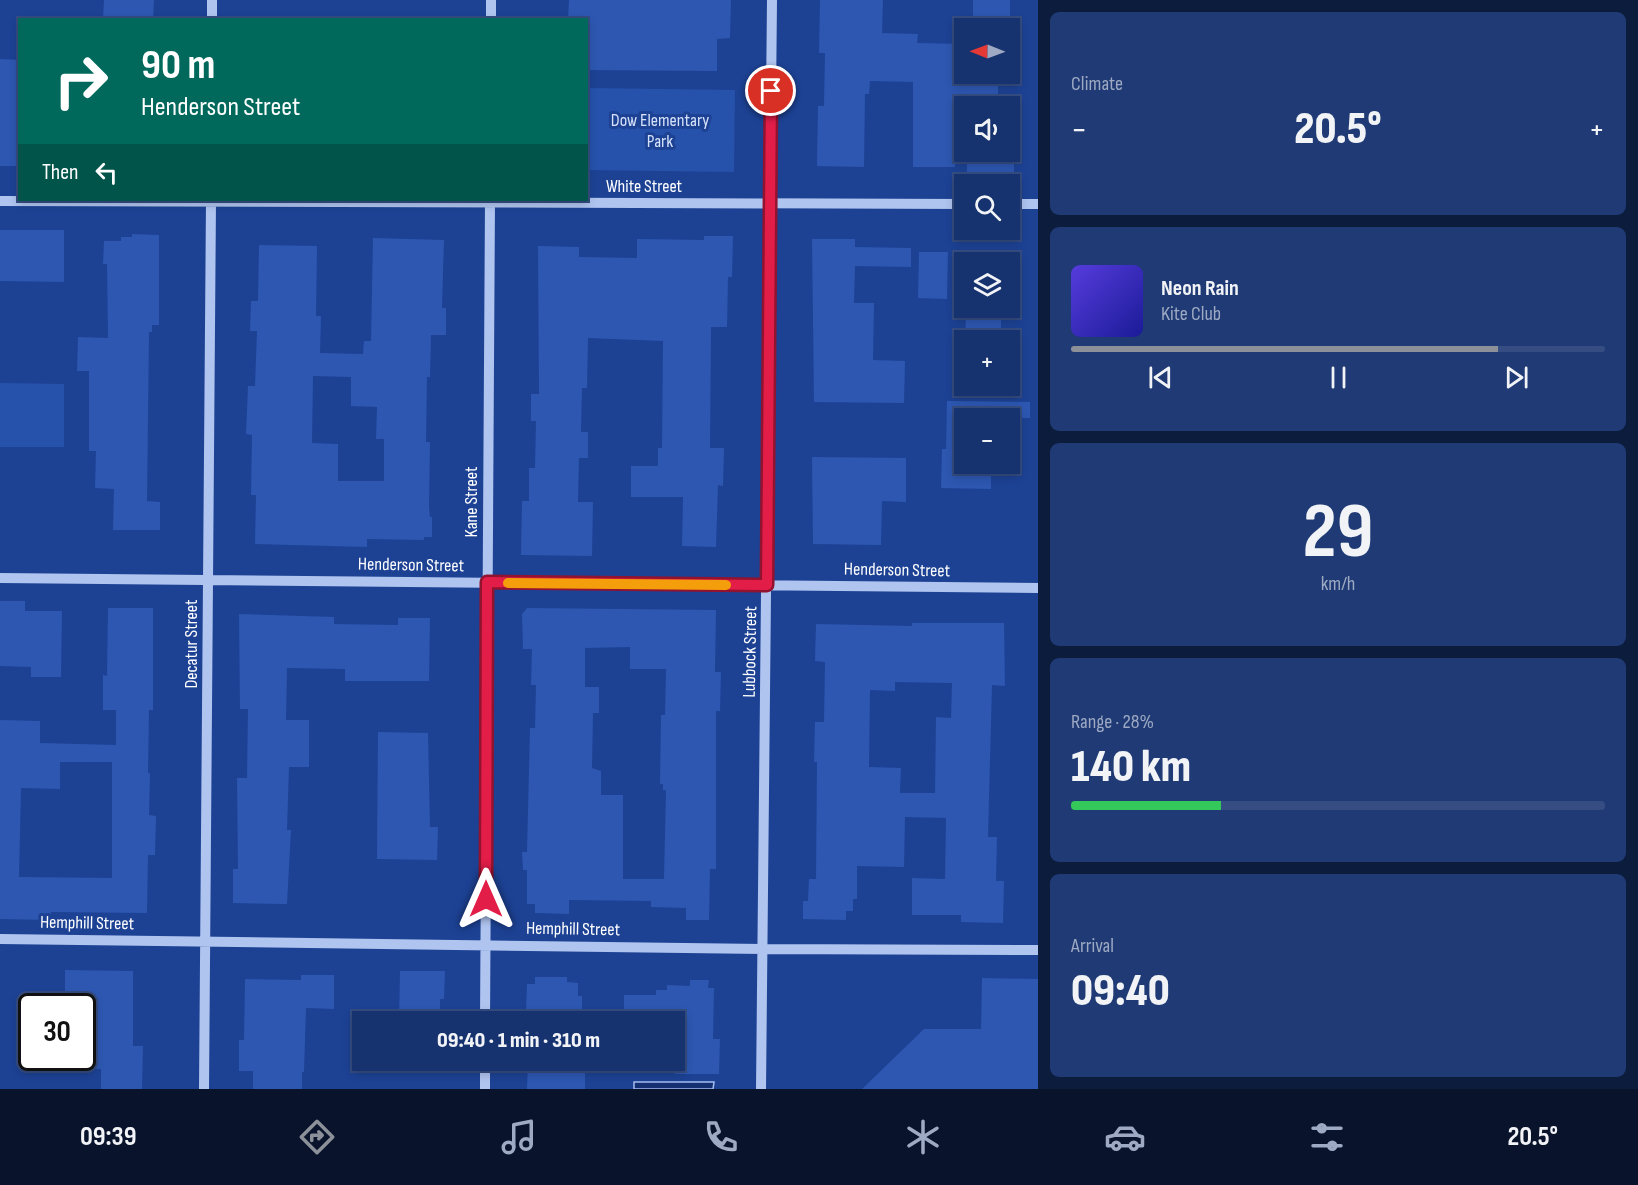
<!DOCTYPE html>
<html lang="en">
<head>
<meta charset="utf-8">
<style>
	:root { --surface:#16326f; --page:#1f3a74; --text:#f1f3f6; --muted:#9eaac3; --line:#354d82; --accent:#8c9099 }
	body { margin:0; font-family:"Sofia Sans Condensed",sans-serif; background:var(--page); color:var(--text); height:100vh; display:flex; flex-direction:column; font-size:22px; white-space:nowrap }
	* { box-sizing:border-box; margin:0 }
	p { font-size:20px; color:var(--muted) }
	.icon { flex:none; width:33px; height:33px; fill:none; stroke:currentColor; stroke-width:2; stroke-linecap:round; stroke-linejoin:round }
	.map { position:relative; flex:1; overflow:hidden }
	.sheet { display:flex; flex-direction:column; gap:12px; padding:12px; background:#0c1c3d; width:600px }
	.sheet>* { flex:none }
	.hud { position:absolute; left:18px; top:18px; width:570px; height:183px; border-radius:0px; box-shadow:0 3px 9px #0003,0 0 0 2px var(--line); background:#00695c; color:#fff; overflow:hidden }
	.needle { width:39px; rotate:271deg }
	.controls { position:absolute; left:954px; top:18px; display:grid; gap:12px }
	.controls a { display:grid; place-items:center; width:66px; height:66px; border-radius:0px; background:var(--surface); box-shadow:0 3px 9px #0003,0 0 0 2px var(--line); font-size:30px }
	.speed { position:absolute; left:18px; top:993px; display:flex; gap:12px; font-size:30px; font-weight:700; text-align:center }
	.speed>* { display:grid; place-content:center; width:78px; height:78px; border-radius:50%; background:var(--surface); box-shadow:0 3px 9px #0003,0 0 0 2px var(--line); line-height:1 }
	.speed .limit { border:3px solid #111; border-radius:9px; background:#fff; color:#111 }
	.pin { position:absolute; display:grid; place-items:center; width:51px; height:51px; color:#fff; margin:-26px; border:3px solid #fff; border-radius:50%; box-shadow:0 2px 6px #0007 }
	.me { position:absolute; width:66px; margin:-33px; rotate:0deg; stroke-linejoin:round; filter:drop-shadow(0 0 4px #0008) }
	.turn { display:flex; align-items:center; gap:21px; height:126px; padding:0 24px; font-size:27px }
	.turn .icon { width:78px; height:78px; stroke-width:2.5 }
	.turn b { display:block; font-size:42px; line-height:51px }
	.then { display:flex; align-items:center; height:57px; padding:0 24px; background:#0003; gap:12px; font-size:22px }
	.big { font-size:45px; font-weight:800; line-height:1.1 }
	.sheet .card { flex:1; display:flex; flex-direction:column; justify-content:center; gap:9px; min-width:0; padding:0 21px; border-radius:9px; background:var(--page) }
	.sheet .dial { align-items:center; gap:0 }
	.dial b { font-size:78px; line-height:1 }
	.song { display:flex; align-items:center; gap:18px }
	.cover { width:72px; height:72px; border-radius:9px; background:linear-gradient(135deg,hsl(250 70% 55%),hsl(240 70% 35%)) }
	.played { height:6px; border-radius:3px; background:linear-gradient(90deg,var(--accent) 80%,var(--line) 80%) }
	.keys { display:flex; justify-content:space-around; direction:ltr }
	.heat { display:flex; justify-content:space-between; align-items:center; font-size:33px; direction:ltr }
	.charge { height:9px; border-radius:4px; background:linear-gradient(90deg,#34c759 28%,var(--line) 0) }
	.trip { position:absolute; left:352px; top:1011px; width:333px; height:60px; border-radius:0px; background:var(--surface); box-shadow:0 3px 9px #0003,0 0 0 2px var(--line); font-weight:800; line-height:60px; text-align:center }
	.dock { display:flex; height:96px; justify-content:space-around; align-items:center; background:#09142c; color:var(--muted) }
	.dock .icon { width:42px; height:42px }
	.dock .active { color:var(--accent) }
	.dock b { font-size:27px; color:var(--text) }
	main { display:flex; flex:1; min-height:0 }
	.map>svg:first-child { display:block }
	.green { fill:#2652ac }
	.water { fill:#143072; stroke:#a3bdf0; stroke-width:1.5 }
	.building { fill:#2d57b1; fill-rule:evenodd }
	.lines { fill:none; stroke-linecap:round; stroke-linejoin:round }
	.minor { stroke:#afc4ef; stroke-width:10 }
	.route-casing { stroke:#92132f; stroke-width:15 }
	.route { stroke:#e11d48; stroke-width:10 }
	.slow { stroke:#f59e0b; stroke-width:10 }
	.labels { text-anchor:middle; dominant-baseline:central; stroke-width:6; stroke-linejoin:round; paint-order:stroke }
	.park-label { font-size:18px; fill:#d6e2fa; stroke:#1d4294 }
	.street-label { font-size:18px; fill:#fff; stroke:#1d4294 }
</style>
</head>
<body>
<main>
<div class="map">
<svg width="1038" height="1089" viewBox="0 0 1038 1089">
	<rect width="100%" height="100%" fill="#1d4294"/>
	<path class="green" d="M 587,88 L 735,90 L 734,172 L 587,170 Z
		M 0,383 L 64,384 L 64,447 L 0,447 Z"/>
	<path class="water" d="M 634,1082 L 714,1082 L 713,1089 L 634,1089 Z"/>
	<path class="building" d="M 104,0 L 154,0 L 153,20 L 103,20 Z
		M 569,0 L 731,0 L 730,38 L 717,39 L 717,71 L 586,70 L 586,20 L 568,20 Z
		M 820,0 L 883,0 L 882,33 L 918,34 L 917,43 L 964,44 L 964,74 L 998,74 L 998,106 L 956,106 L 955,167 L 913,167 L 913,82 L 870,81 L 869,94 L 865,94 L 864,167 L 817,166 L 818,106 L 824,106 L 825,53 L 819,53 Z
		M 973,0 L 1010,0 L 1010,20 L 973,19 Z
		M 0,59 L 20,60 L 20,166 L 0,166 Z
		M 967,152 L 1014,152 L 1014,173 L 967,172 Z
		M 0,230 L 64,230 L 64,282 L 0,281 Z
		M 132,234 L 159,235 L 159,325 L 152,325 L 152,332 L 149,332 L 147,501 L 160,502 L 160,530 L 113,530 L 114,489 L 95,488 L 96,451 L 89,451 L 89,371 L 77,371 L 78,337 L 108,338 L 107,264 L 103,264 L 104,241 L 121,241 L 121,237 L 132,237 Z
		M 704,236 L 733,236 L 732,277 L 728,277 L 727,327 L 711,327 L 710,448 L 724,448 L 723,486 L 718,485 L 716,547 L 682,546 L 683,497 L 631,497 L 631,466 L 658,466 L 658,448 L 662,448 L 663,341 L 588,338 L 587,388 L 582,388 L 581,432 L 588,432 L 588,458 L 579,458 L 578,502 L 593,502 L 592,556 L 521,555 L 522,501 L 529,501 L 529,468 L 535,468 L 536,421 L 531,421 L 531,394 L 539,394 L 538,246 L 579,247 L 579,257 L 637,258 L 637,239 L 704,240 Z
		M 373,238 L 444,240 L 442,308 L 446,308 L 446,335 L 431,335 L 430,377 L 427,377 L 426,442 L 430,442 L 429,508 L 430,517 L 432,517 L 432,537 L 424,537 L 424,540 L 367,539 L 367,547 L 255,544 L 256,495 L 251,495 L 252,435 L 246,434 L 248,386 L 255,386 L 257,331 L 250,331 L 251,301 L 258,301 L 259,245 L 317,246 L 316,316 L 321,316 L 320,353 L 363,354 L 364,341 L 371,341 ZM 313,376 L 351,377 L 351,406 L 377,407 L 376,439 L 384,439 L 384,481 L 338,481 L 338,444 L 312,443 Z
		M 812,239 L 855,239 L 855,247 L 911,248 L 911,267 L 855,266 L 854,303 L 874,303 L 873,360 L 905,361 L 904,403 L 814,402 Z
		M 919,252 L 948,252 L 947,299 L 918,298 Z
		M 966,315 L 1001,315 L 1001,340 L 965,340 Z
		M 947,401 L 1030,402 L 1030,418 L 964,418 L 964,464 L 991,464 L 991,489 L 941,488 L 942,449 L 946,449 Z
		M 812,457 L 906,458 L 906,502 L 882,501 L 881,545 L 813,544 Z
		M 0,601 L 25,601 L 25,611 L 62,611 L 61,677 L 31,677 L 31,667 L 0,666 Z
		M 108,608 L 153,608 L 153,710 L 149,710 L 148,773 L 150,773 L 149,815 L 156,816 L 155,855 L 148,855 L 147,913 L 51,912 L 50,920 L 0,919 L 0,720 L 40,721 L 40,743 L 116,745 L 116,710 L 103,710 L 103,675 L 107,676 ZM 60,762 L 112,762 L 112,878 L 19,877 L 21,788 L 60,789 Z
		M 527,608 L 716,610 L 715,672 L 721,672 L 720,711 L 716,711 L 716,869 L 710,869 L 709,920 L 686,920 L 686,908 L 651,907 L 651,901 L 569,900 L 569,914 L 535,913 L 535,904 L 527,904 L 527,870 L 523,870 L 522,852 L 527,852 L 530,728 L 535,728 L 536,685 L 531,685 L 532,649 L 523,649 L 522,614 ZM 630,647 L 630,669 L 666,669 L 665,715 L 661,715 L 660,784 L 663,784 L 663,790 L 666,790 L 664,879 L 623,879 L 623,795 L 601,795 L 601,771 L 592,768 L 593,713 L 599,713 L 599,687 L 585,687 L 585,648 Z
		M 239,614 L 334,617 L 334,624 L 398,625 L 398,618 L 430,618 L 429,681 L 345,681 L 345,669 L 287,668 L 286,720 L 309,720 L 309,767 L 289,767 L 287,830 L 291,830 L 287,904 L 233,903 L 233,869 L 238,869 L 237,778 L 247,778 L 248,709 L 240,709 Z
		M 912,623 L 1004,623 L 1005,686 L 992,685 L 988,837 L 997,837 L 996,881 L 1004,881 L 1003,923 L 961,922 L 961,915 L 912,915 L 912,878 L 945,879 L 946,818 L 905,817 L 904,867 L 857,866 L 857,899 L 853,899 L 853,911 L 846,911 L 846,920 L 803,919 L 803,901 L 808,901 L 809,879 L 816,879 L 817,762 L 814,762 L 815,722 L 824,722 L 825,662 L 815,661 L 816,624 L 912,626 ZM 895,682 L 952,683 L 951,718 L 936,717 L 935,793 L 900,793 L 901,768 L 869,767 L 870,690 L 895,691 Z
		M 378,732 L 428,733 L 430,827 L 438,827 L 437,860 L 377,859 Z
		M 65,970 L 133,971 L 133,1046 L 143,1046 L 142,1089 L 101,1089 L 101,1069 L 82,1069 L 82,1006 L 65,1006 Z
		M 400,971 L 445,971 L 444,999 L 440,999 L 440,1022 L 399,1022 Z
		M 301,975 L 334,975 L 334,1009 L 306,1008 L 304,1072 L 302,1072 L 302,1089 L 253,1089 L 253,1071 L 239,1071 L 239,1040 L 244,1040 L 245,979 L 301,980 Z
		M 535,977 L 567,977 L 567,982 L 578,983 L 578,996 L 582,996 L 582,1016 L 569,1016 L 569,1020 L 534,1019 L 534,1012 L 526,1011 L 527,984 L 535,984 Z
		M 982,978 L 1038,979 L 1038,1089 L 862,1089 L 924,1029 L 981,1029 Z
		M 690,980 L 709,980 L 708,988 L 714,988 L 713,1039 L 720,1039 L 719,1074 L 675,1074 L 675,1022 L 624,1022 L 624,995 L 656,995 L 656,990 L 667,990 L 667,985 L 690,986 Z
		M 528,1060 L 585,1060 L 585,1089 L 527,1089 Z"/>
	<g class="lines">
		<path class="minor" d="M 212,20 L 212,0
			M 491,20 L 491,0
			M 0,201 L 964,204
			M 1010,204 L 1038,204
			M 0,578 L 1038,588
			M 0,939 L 763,949 L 1038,950
			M 485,1022 L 490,200
			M 204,1089 L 211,200
			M 485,1089 L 485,1060
			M 761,1089 L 772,0"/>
	</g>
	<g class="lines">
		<g class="route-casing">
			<path id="route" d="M 486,899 L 487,582 L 767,585 L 771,91"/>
		</g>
		<use href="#route" class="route"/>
		<path class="slow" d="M 508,583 L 726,585"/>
	</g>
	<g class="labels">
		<g class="park-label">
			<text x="660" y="120">Dow Elementary<tspan x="660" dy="21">Park</tspan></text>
		</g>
		<g class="street-label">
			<text x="644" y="186">White Street</text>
			<text transform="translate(471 502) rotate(-90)">Kane Street</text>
			<text transform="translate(411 565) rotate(1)">Henderson Street</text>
			<text transform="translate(897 570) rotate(1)">Henderson Street</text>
			<text transform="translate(191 644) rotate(-90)">Decatur Street</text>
			<text transform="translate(750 652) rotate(-89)">Lubbock Street</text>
			<text transform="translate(87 923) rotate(1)">Hemphill Street</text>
			<text transform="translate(573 929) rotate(1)">Hemphill Street</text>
		</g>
	</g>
</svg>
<div class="controls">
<a><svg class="needle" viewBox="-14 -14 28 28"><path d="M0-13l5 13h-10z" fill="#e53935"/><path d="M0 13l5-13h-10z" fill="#9eaac3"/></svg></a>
<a><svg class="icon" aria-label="sound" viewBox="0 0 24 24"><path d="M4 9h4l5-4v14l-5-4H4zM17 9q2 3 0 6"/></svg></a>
<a><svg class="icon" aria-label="search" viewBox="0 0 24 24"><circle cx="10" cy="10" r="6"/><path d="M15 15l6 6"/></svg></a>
<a><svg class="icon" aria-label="layers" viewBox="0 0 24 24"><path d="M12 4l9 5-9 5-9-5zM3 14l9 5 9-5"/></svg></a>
<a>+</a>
<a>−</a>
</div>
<div class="speed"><div class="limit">30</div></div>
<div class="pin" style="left:771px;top:91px;background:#d93025"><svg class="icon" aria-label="arrive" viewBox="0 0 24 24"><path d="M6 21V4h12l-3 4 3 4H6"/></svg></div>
<svg class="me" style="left:486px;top:899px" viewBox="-20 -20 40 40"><path d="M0-17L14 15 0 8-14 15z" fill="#e11d48" stroke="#fff" stroke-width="4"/></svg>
<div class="trip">09:40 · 1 min · 310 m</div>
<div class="hud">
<div class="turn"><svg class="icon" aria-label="right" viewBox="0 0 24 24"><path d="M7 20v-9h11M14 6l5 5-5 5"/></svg><div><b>90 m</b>Henderson Street</div></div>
<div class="then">Then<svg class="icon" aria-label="left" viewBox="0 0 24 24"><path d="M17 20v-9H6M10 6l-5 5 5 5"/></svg></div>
</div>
</div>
<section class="sheet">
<div class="card"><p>Climate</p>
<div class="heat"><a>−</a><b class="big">20.5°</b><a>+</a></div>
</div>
<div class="card">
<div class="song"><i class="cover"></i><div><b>Neon Rain</b><p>Kite Club</p></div></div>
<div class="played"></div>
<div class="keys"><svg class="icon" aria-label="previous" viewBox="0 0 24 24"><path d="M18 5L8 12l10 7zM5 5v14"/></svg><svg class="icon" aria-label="pause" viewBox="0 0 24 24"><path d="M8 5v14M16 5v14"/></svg><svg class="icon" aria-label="next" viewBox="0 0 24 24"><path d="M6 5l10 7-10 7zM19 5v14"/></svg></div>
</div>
<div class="card dial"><b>29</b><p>km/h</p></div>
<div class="card"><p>Range · 28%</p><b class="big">140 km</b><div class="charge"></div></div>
<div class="card"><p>Arrival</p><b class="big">09:40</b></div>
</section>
</main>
<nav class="dock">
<b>09:39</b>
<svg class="icon active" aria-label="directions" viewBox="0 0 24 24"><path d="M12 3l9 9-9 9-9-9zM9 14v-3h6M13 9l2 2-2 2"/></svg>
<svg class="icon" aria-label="music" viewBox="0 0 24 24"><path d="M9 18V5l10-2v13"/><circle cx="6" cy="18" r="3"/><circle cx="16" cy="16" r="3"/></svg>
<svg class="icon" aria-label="phone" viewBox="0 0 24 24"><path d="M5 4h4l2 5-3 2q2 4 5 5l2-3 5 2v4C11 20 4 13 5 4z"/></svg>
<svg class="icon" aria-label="climate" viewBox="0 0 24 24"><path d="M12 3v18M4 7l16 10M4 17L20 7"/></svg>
<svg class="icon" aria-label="car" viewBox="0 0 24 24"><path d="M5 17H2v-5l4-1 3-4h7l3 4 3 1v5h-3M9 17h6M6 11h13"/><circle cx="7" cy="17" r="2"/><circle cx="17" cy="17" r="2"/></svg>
<svg class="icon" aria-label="filters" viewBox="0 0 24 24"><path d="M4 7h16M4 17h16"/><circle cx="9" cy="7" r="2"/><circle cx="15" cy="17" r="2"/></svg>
<b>20.5°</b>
</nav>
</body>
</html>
